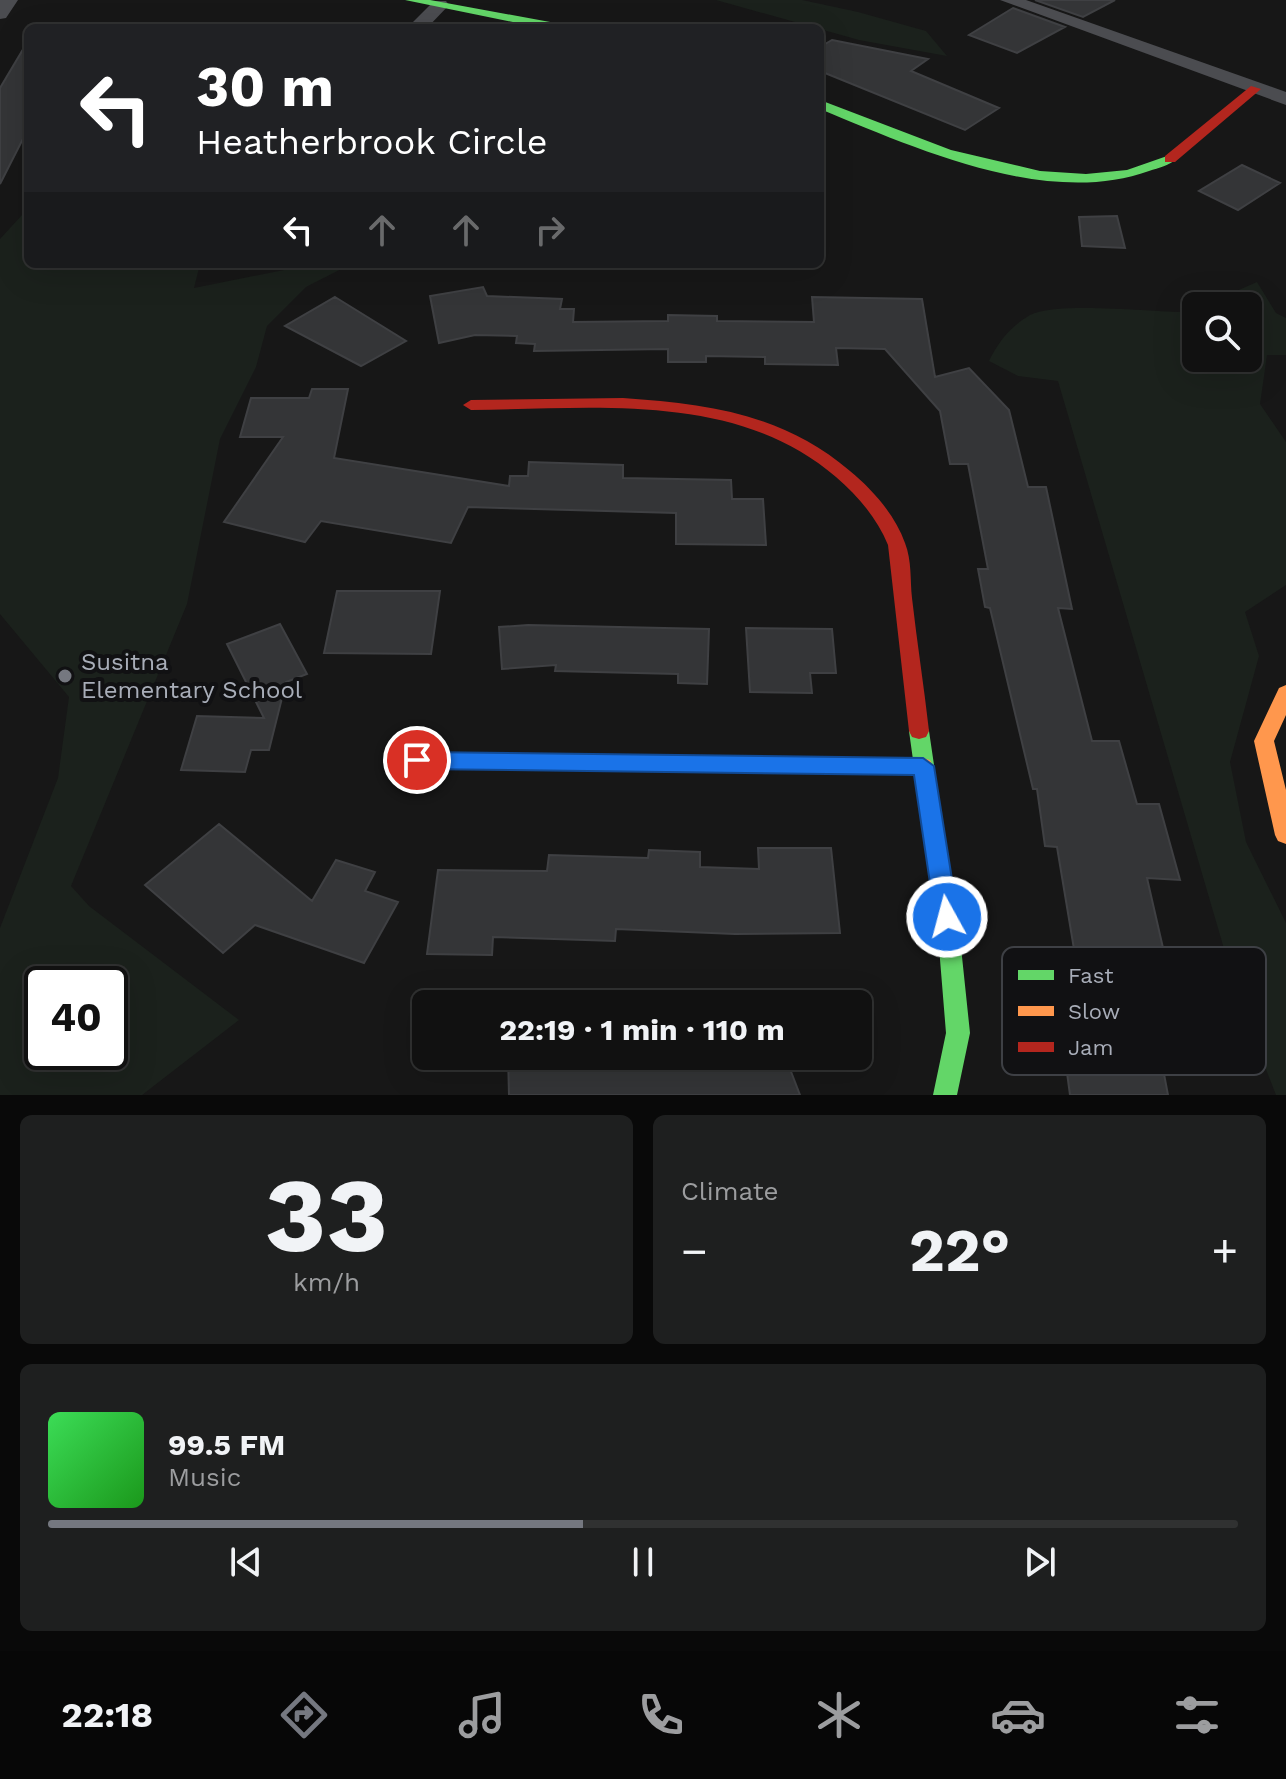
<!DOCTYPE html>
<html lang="en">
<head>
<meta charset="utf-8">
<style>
	:root { --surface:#111; --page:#1e1f1f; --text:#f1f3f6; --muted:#9c9d9f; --line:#303131; --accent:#757880 }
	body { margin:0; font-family:"Work Sans",sans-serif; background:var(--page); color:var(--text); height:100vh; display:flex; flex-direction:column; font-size:30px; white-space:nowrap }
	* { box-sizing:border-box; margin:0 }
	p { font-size:26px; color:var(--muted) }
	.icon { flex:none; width:44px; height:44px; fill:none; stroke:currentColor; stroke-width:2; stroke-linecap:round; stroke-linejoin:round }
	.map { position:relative; height:1095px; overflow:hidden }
	.sheet { display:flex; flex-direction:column; gap:20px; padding:20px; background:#090909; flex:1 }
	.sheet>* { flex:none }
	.guide { position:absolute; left:24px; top:24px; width:800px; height:244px; border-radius:12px; box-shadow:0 8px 32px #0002,0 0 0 2px var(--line); background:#202124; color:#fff; overflow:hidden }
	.controls { position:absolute; left:1182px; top:292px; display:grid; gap:16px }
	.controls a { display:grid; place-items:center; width:80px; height:80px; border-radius:12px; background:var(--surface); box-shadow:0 8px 32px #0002,0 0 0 2px var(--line); font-size:40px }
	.speed { position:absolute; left:24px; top:966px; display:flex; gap:16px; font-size:40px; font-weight:700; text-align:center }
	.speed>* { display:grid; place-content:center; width:104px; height:104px; border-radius:50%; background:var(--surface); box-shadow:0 8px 32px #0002,0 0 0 2px var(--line); line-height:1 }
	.speed .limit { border:4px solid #111; border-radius:12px; background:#fff; color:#111 }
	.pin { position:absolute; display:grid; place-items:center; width:68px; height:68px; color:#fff; margin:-34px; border:4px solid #fff; border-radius:50%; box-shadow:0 2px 8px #0007 }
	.me { position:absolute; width:88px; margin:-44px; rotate:353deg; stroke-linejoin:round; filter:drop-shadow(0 0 6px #0008) }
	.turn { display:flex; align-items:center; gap:28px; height:168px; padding:0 40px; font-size:36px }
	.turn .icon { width:104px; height:104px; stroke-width:2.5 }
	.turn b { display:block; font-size:56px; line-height:68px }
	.lanes { display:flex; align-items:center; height:76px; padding:0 40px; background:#0003; justify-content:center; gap:40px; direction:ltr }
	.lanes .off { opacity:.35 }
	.big { font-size:60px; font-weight:700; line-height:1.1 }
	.sheet .card { flex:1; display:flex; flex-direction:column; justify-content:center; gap:12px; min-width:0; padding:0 28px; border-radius:12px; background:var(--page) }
	.sheet .dial { align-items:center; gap:0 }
	.dial b { font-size:104px; line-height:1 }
	.song { display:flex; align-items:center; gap:24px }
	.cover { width:96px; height:96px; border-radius:12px; background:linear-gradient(135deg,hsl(130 70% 55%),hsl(120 70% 35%)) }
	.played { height:8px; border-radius:4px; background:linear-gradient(90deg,var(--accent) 45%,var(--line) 45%) }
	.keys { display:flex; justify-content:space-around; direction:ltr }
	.heat { display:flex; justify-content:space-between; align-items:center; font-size:44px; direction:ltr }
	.sheet .tiles { flex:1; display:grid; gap:20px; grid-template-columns:1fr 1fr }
	.card:last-child { grid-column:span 2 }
	.trip { position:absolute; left:412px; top:990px; width:460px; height:80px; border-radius:12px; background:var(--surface); box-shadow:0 8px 32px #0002,0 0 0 2px var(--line); font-weight:700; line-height:80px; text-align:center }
	.dock { display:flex; height:128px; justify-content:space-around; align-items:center; background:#070707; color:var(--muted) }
	.dock .icon { width:56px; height:56px }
	.dock .on { color:var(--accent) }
	.dock b { font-size:36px; color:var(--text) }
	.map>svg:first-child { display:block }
	.green { fill:#1b211c; fill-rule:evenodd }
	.building { fill:#343537; stroke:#3f4043; stroke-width:2 }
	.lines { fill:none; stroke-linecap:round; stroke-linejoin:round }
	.street { fill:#4b4c50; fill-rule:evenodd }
	.fast { fill:#63d668; fill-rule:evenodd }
	.slow { fill:#ff974d; fill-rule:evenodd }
	.jam { fill:#b3261e; fill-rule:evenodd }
	.route { fill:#1a73e8; stroke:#114b97; stroke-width:2 }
	.poi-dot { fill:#757880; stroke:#111113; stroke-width:3 }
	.labels { text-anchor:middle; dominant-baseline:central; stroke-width:8; stroke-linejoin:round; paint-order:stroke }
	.poi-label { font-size:24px; fill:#a8adb8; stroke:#111113; text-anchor:start }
	.key { fill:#111113; stroke:#3e4045; stroke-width:2 }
	.key-label { font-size:22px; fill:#a8adb8 }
</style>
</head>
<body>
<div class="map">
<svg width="1286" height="1095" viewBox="0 0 1286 1095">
	<rect width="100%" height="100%" fill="#171717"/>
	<path class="green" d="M 716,0 L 802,0 L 858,12 L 926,31 L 947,56 L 859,40 Z
		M 28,213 L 28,264 L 200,264 L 194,288 L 314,264 L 351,264 L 306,287 L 267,326 L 256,367 L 220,439 L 187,604 L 71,886 L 89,906 L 239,1020 L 142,1095 L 0,1095 L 0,928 L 58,778 L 69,697 L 0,614 L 0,239 L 22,215 ZM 42,984 L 110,984 L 110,1052 L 42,1052 Z
		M 1257,282 L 1276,313 L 1286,318 L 1286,355 L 1267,355 L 1260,404 L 1286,442 L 1286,585 L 1245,612 L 1259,656 L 1230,762 L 1246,842 L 1286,923 L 1286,1095 L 1276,1095 L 1239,1000 L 1058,381 L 1018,376 L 989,361 C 999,341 1010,327 1030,315 C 1056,301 1153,312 1187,312 L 1196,309 L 1196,358 L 1248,358 L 1248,306 L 1202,306 Z"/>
	<path class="building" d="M 1035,0 L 1115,0 L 1083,17 Z
		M 1013,8 L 1065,27 L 1017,53 L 969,35 Z
		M 832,40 L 928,59 L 911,71 L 999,108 L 965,130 L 820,71 L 820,47 Z
		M 28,41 L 28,129 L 0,184 L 0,88 Z
		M 1242,165 L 1280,183 L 1238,210 L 1199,191 Z
		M 1117,216 L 1125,248 L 1082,246 L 1079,217 Z
		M 483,287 L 487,296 L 562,299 L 560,309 L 574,309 L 573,322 L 668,321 L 668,315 L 717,316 L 717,321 L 814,322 L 812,297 L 922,299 L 935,377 L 969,368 L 1009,410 L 1028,487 L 1046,487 L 1072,609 L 1058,608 L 1092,741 L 1119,741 L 1137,804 L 1159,804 L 1180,880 L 1147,878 L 1174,996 L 1149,995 L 1168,1095 L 1070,1095 L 1063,1043 L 1079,1044 L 1073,1008 L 1084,1009 L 1057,847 L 1045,846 L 1037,789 L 1033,789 L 990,608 L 985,607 L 978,569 L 988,569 L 968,464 L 950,464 L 940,411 L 885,349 L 836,348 L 838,365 L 765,364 L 765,357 L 706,356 L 706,362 L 668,362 L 668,349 L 534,351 L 535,344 L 516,343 L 517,336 L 475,335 L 439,343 L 430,296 Z
		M 335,297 L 406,341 L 361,366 L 285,326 Z
		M 312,389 L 348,389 L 334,458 L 509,486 L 510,476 L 528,476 L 529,462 L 623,465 L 623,478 L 731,480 L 732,499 L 763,499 L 766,545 L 676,544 L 676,513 L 468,507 L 451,543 L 321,521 L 305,542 L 224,522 L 283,437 L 240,437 L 251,398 L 309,398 Z
		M 337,591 L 440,591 L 431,654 L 324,653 Z
		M 280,624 L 307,674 L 286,682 L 269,750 L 251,750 L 245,772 L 181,770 L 197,716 L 264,718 L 227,644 Z
		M 528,625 L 709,629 L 707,684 L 678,683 L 678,674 L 555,671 L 556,665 L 502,669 L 499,627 Z
		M 746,628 L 832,629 L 836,673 L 810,673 L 812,693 L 750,692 Z
		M 219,824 L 312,901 L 336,860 L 375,872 L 365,891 L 398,902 L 364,963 L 255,925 L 223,953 L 145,885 Z
		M 758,848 L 831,848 L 840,933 L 735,934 L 616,929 L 615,941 L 493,937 L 492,955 L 427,954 L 438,870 L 547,871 L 549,855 L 648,858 L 649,850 L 700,852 L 700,867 L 759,869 Z
		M 508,1056 L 785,1056 L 800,1095 L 509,1095 Z"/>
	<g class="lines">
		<path class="street" d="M 0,0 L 18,0 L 6,18 L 0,19 Z
			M 1000,0 L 1026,0 L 1286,92 L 1286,105 Z
			M 434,1 L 446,1 L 449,5 L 427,28 L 407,28 Z"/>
		<path class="fast" d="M 405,0 L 430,0 L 561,24 L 567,28 L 542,28 Z
			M 820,100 L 951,150 L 1040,171 L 1086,174 L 1127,170 L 1170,155 L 1177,159 C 1169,165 1159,168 1149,171 C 1047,208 915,148 820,109 Z
			M 919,723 L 926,725 L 929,731 L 961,947 L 970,1033 L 957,1095 L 933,1095 L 946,1033 L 939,947 L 909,731 L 912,725 Z"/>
		<path class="slow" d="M 1286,685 L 1286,715 L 1274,741 L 1286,790 L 1286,844 L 1278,841 L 1275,835 L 1254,741 L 1279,688 Z
			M 417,752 L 923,758 L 930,760 L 933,766 L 930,772 L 923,774 L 417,768 L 410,766 L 407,760 L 410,754 Z"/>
		<path class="jam" d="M 1251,86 L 1261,89 L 1175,162 L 1165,162 L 1165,156 Z
			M 623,398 C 709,404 783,414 850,471 C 873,490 895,515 905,543 C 912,561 910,580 912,598 C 917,642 924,687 929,731 L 926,737 L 919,739 L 912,737 L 909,731 L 888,545 C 877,518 858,496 836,477 C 736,391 595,409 471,410 L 463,405 L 471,400 Z"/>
	</g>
	<path class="route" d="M 417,752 L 923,758 L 934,766 L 958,917 L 955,924 L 947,927 L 939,924 L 935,917 L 914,775 L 417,769 L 407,760 Z"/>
	<circle class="poi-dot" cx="65" cy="676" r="8"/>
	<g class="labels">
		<g class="poi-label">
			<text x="81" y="662">Susitna<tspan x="81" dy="28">Elementary School</tspan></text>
		</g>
	</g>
	<rect x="1002" y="947" width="264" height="128" rx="12" class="key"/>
	<rect x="1018" y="970" width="36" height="10" fill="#63d668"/>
	<rect x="1018" y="1006" width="36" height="10" fill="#ff974d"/>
	<rect x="1018" y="1042" width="36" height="10" fill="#b3261e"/>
	<g class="key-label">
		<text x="1068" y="983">Fast</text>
		<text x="1068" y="1019">Slow</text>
		<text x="1068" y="1055">Jam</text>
	</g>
</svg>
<div class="controls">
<a><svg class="icon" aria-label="search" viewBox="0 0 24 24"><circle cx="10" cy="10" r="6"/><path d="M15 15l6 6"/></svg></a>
</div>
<div class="speed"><div class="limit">40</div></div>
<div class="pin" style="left:417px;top:760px;background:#d93025"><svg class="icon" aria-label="arrive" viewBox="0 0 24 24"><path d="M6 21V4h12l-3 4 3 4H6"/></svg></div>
<svg class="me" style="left:947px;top:917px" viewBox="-20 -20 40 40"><circle r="17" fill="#1a73e8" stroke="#fff" stroke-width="3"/><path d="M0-11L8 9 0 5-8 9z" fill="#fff"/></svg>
<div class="trip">22:19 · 1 min · 110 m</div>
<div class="guide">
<div class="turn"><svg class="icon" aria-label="left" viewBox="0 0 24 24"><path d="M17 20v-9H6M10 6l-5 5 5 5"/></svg><div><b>30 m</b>Heatherbrook Circle</div></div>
<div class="lanes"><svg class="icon" aria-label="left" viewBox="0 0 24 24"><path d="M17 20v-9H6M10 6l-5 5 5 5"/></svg><svg class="icon off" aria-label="ahead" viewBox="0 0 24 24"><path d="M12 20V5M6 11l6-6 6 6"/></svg><svg class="icon off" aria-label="ahead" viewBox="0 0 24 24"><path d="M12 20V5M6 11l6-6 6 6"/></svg><svg class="icon off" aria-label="right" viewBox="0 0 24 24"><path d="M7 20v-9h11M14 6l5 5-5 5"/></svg></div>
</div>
</div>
<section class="sheet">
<div class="tiles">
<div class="card dial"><b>33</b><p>km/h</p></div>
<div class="card"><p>Climate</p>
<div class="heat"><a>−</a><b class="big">22°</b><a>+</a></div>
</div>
<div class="card">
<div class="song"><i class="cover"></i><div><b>99.5 FM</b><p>Music</p></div></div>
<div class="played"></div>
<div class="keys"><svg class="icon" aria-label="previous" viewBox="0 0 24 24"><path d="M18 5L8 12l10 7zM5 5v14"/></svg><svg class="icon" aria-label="pause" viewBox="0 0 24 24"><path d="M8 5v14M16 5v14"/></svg><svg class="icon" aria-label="next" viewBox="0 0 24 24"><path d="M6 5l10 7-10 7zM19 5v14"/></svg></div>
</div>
</div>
</section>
<nav class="dock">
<b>22:18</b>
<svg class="icon on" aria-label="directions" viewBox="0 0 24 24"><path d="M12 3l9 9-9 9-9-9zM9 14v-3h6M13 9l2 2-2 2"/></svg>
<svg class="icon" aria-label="music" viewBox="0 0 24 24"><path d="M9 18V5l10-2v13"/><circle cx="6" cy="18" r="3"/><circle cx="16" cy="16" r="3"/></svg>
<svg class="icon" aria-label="phone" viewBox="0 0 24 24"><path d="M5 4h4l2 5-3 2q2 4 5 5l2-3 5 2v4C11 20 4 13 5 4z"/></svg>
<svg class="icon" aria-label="climate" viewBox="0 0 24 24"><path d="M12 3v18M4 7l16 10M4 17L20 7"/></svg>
<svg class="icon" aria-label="car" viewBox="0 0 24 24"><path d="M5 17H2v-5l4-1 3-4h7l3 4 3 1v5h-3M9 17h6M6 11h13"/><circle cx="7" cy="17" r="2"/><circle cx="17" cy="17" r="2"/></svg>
<svg class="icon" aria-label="filters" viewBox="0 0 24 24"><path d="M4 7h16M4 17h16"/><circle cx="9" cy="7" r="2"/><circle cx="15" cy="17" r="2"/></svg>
</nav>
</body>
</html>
